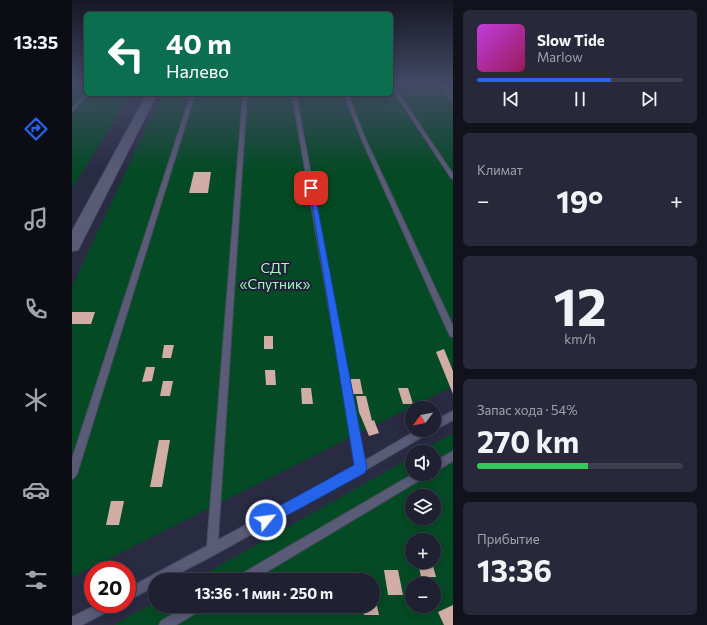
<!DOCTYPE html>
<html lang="ru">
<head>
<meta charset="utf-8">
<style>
	:root { --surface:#1f2032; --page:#27283a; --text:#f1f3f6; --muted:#a1a3ac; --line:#3c3e4d; --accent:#2563eb }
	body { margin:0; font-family:Commissioner,sans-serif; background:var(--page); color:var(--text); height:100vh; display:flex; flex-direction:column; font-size:15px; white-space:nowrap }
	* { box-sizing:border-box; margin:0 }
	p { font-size:13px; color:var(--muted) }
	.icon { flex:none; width:22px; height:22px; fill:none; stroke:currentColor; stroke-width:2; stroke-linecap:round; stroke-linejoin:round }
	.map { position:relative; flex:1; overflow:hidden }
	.panel { display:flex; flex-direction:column; gap:10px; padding:10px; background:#11121c; width:254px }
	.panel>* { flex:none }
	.hud { position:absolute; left:12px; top:12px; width:309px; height:84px; border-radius:6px; box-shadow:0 2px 10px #0003,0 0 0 1px var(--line); background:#0b6e4f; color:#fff; overflow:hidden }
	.needle { width:26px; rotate:238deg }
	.tools { position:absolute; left:333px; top:401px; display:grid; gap:8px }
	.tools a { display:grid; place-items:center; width:36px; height:36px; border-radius:50%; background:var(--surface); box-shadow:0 2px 10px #0003,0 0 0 1px var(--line); font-size:20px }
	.speed { position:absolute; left:12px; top:561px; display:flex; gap:8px; font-size:20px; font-weight:700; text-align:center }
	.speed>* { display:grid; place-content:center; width:52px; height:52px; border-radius:50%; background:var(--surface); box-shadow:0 2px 10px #0003,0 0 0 1px var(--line); line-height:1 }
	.speed .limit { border:6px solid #d22; background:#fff; color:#111 }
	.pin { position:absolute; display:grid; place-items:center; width:34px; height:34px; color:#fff; margin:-17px; border-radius:8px; box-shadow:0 2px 6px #0006 }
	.me { position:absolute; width:44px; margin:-22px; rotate:61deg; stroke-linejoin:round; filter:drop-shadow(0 0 3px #0008) }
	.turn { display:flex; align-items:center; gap:14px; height:84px; padding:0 16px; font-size:18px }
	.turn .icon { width:52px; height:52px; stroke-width:2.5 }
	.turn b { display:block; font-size:28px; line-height:34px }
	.big { font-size:30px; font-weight:700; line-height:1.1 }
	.panel .widget { flex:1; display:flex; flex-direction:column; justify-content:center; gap:6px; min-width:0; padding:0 14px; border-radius:6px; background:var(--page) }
	.panel .dial { align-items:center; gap:0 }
	.dial b { font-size:52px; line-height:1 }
	.song { display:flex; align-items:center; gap:12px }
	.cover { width:48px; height:48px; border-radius:6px; background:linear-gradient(135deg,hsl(290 70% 55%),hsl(330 70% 35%)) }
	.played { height:4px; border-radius:2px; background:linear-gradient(90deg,var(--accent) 65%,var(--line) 65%) }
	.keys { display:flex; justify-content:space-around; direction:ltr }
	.heat { display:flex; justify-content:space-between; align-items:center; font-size:22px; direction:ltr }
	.charge { height:6px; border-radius:3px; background:linear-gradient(90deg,#34c759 54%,var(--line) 0) }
	.trip { position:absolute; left:76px; top:573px; width:232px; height:40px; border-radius:20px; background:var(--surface); box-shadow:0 2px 10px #0003,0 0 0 1px var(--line); font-weight:700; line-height:40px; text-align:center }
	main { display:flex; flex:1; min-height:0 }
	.menu { display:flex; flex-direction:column; width:72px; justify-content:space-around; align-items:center; background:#0c0d14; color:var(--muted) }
	.menu .icon { width:28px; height:28px }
	.menu .current { color:var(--accent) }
	.menu b { font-size:18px; color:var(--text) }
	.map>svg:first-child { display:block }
	.green { fill:#044a24; fill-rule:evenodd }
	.building { fill:#d1ada6 }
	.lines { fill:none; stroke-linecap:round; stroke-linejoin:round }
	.service-casing { stroke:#484a5e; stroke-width:2 }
	.secondary-casing { stroke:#484a5e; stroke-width:2 }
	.service { fill:#595b77; fill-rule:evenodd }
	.secondary { fill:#595b77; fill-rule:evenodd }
	.route { fill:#2563eb; stroke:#184099 }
	.labels { text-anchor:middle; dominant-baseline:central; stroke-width:4; stroke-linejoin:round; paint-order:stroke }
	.park-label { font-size:14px; fill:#a1fcbb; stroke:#202138 }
</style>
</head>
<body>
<main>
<nav class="menu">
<b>13:35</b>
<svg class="icon current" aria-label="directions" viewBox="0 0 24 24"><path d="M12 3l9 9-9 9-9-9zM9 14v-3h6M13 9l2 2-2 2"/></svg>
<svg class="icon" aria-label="music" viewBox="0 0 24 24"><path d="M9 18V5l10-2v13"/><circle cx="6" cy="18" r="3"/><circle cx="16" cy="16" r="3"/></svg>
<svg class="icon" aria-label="phone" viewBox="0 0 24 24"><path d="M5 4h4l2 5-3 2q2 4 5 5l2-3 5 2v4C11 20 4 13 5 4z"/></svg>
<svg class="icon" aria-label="climate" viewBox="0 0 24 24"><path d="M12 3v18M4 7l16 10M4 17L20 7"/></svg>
<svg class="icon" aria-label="car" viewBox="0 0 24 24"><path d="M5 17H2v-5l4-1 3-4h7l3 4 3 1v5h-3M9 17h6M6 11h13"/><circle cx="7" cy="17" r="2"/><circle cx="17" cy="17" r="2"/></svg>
<svg class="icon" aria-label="filters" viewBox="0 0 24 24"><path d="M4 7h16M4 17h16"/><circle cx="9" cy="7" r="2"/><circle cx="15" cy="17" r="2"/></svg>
</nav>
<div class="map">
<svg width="381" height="625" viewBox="0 0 381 625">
	<rect width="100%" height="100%" fill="#292b43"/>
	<path class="green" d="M 0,84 L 14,84 L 14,94 L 59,94 L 0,188 Z
		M 319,84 L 381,84 L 381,386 L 0,577 L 0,287 L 90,94 L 319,94 Z
		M 381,433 L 381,625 L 42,625 L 83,602 L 83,606 L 301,606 L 301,580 L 122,580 L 340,457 L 340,474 L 362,474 L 362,452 L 348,452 ZM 340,496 L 362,496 L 362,518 L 340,518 ZM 340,540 L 362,540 L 362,562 L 340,562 ZM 340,584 L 362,584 L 362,606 L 340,606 Z"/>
	<path class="building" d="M 122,172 L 139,172 L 136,193 L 117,193 Z
		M 0,312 L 23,312 L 19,324 L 0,324 Z
		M 192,336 L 201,336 L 201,349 L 192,349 Z
		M 92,345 L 102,345 L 99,358 L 90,358 Z
		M 372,349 L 381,371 L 381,394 L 364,352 Z
		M 74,367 L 83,367 L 80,381 L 70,382 Z
		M 193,370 L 203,370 L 204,385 L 194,385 Z
		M 278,379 L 288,379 L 291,394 L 281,394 Z
		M 91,381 L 101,381 L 98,396 L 88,396 Z
		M 229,388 L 239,388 L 241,404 L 230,404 Z
		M 326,388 L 336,388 L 341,404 L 331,404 Z
		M 284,396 L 294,396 L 300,421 L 302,420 L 307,433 L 297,436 L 287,412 Z
		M 87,440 L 98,440 L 90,487 L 78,487 Z
		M 39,501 L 52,501 L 47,525 L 34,525 Z
		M 346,562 L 360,562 L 364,577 L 349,577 Z
		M 312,570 L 326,570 L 331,595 L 316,595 Z
		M 381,605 L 381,625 L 372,625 L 366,612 Z
		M 291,606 L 305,606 L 307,615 L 292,615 Z"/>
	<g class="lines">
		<g class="service-casing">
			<path id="service" d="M 319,84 L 321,85 L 381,174 L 381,179 L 379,178 L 319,87 Z
				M 365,84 L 381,85 L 381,87 L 369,85 L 381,98 L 381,101 Z
				M 13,93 L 16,94 L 0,112 L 0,109 Z
				M 119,94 L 123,94 L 5,474 L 3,477 L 0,479 L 0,459 Z
				M 171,94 L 175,94 L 146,540 L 284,466 L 220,94 L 224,94 L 292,461 L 345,430 L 358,430 L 357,433 L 292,471 L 144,554 L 94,580 L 83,580 L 83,586 L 55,601 L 55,589 L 135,546 Z
				M 272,94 L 276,94 L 293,138 L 381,326 L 381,337 L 378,336 L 377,334 L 289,138 Z
				M 381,411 L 381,420 L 362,430 L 361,430 L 362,421 Z
				M 381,451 L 381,461 L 362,472 L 362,462 Z
				M 341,474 L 355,474 L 353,477 L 181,580 L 164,580 L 166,576 Z
				M 26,604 L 44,604 L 42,608 L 10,625 L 0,625 L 0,617 Z
				M 114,606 L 131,606 L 129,610 L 104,625 L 87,625 L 89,621 Z"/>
		</g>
		<g class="secondary-casing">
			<path id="secondary" d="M 75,94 L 85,94 L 8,246 L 6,250 L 0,251 L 0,231 Z"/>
		</g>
		<use href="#service" class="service"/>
		<use href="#secondary" class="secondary"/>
	</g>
	<linearGradient id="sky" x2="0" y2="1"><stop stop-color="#171825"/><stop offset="0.49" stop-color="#434a66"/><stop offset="1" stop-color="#434a66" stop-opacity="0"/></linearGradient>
	<rect width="381" height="172" fill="url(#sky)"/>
	<path class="route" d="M 237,186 L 242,188 L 295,468 L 293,473 L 194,527 L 189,525 L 187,520 L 189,516 L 282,465 Z"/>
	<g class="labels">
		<g class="park-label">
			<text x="203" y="267">СДТ<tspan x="203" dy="16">«Спутник»</tspan></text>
		</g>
	</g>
</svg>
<div class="tools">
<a><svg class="needle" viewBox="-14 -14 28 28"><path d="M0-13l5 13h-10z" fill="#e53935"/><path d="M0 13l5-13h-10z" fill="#a1a3ac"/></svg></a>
<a><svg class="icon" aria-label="sound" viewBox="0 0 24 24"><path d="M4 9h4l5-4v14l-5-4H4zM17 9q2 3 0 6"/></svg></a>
<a><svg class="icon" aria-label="layers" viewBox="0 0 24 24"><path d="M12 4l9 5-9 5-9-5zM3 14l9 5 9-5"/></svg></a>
<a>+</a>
<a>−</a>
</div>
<div class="speed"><div class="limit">20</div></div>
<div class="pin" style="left:239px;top:188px;background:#d93025"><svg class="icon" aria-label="arrive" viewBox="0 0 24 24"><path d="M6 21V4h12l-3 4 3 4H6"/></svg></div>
<svg class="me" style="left:194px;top:520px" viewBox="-20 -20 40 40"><circle r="17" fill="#2563eb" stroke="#fff" stroke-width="3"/><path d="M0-11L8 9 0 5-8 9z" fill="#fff"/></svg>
<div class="trip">13:36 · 1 мин · 250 m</div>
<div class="hud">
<div class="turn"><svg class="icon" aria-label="left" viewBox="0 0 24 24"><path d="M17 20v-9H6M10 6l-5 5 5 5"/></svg><div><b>40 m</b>Налево</div></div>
</div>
</div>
<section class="panel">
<div class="widget">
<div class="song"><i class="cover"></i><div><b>Slow Tide</b><p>Marlow</p></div></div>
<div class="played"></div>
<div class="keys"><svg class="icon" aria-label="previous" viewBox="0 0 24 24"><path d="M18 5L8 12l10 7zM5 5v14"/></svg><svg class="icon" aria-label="pause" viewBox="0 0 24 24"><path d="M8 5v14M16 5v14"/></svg><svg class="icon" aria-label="next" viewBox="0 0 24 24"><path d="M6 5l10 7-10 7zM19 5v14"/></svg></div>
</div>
<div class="widget"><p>Климат</p>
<div class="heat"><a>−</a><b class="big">19°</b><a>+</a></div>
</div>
<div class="widget dial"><b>12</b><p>km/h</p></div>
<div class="widget"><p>Запас хода · 54%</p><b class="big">270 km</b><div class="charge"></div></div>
<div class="widget"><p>Прибытие</p><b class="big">13:36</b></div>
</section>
</main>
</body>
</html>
